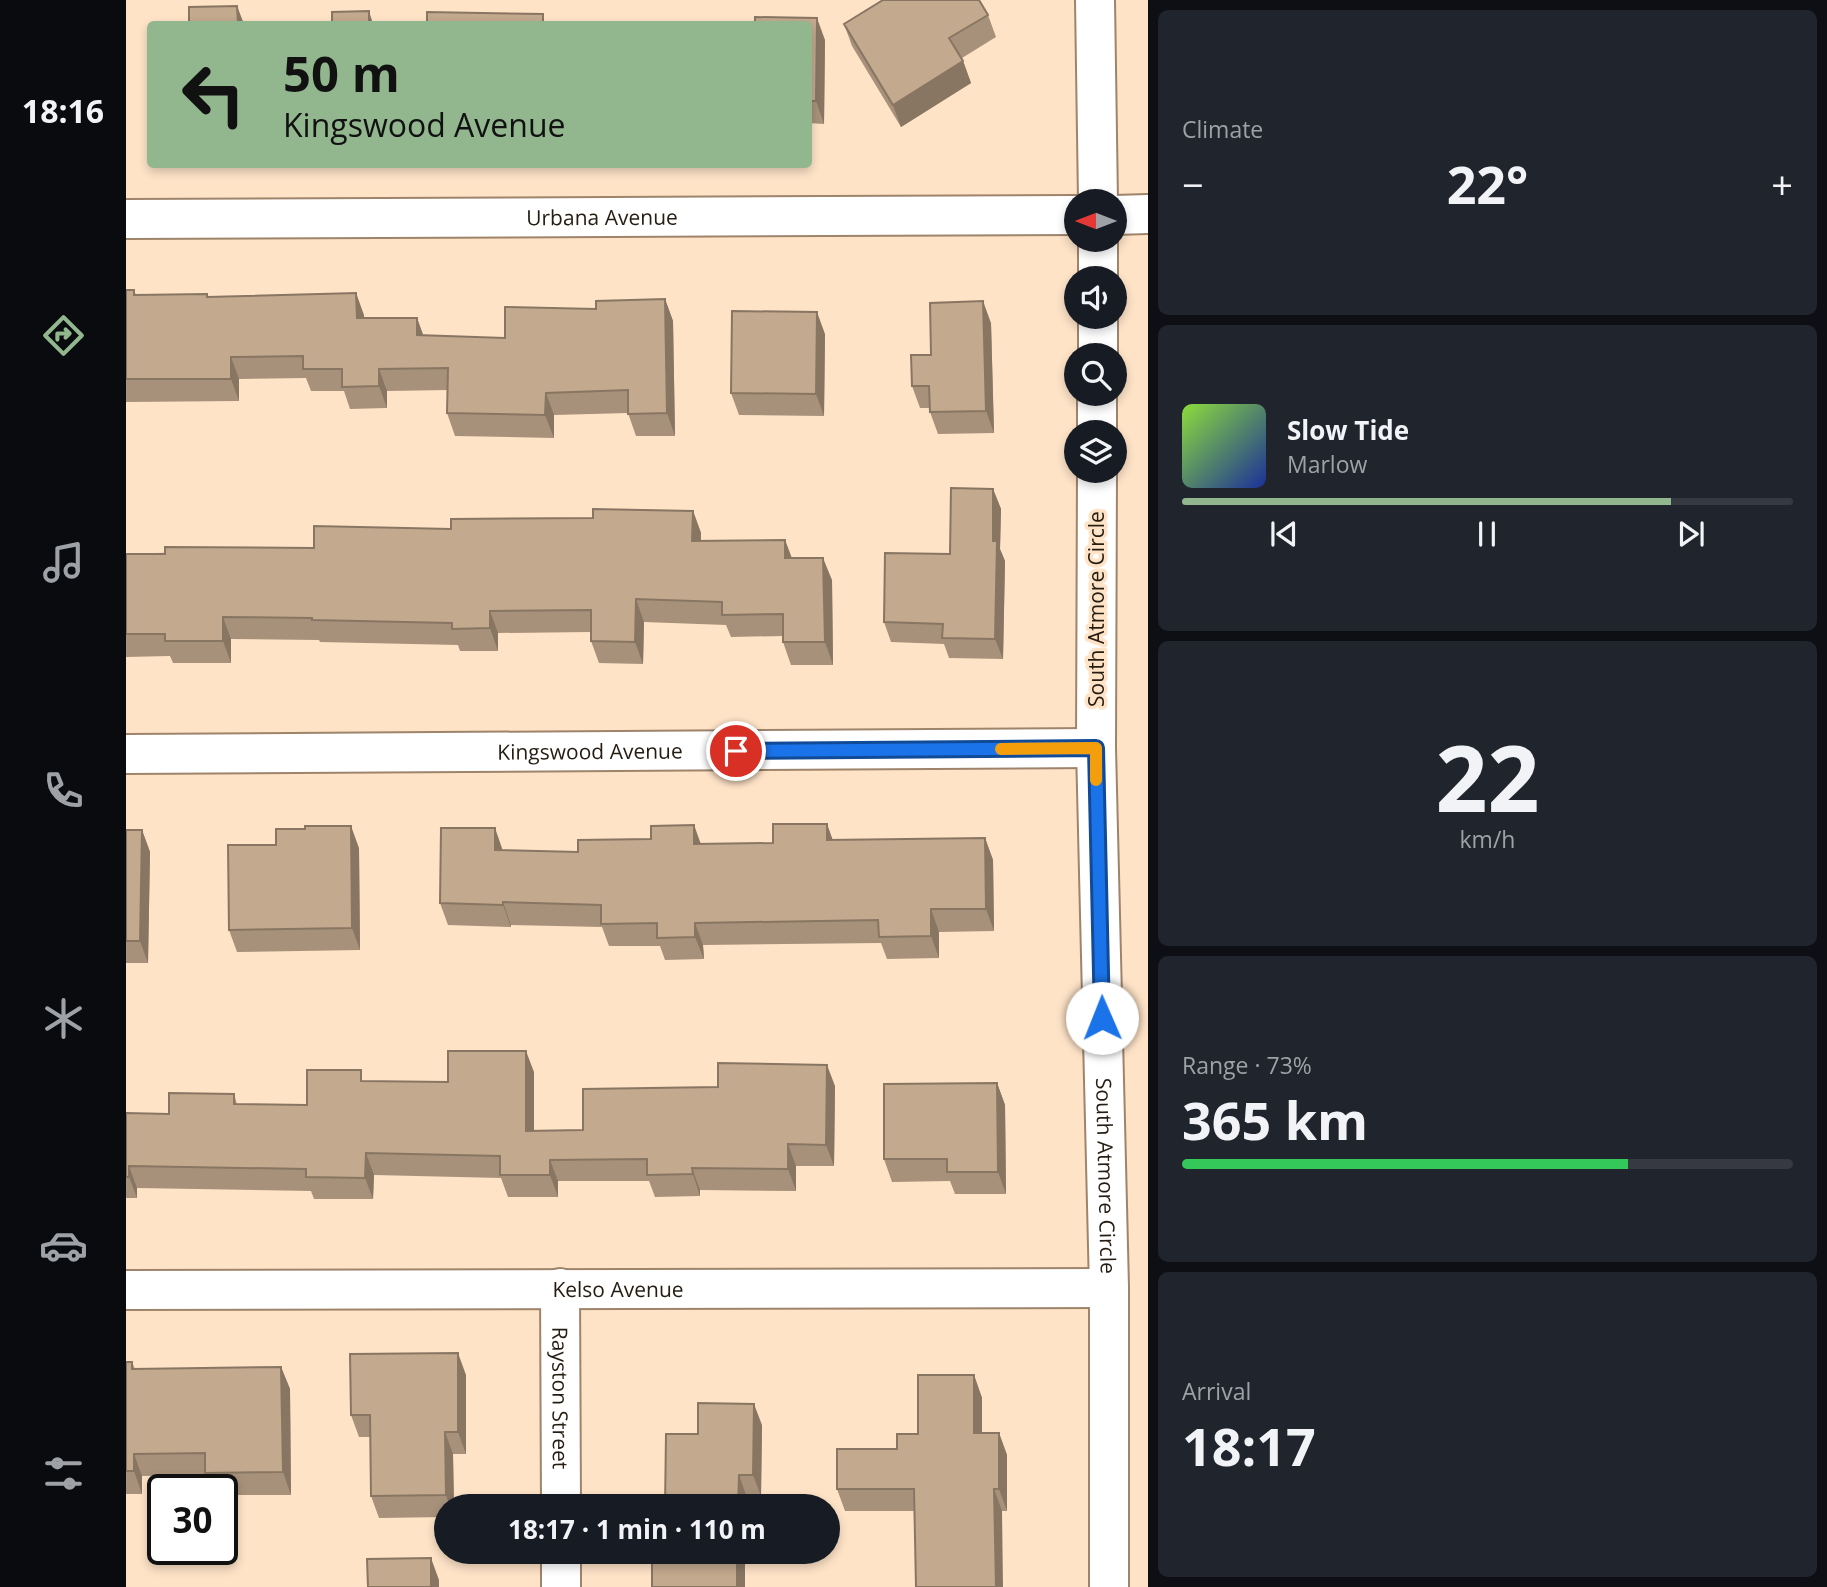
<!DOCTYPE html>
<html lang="en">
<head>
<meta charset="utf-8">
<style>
	:root { --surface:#171b24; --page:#20242c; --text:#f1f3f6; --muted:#9ea1a6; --line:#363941; --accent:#92b78f }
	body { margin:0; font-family:"Open Sans",sans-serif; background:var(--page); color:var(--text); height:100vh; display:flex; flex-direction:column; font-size:26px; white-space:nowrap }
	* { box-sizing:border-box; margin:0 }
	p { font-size:23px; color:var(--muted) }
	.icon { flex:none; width:38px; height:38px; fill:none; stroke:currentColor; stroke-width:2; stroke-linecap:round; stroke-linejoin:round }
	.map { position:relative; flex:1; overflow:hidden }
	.side { display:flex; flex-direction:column; gap:10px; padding:10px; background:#0d0f14; width:679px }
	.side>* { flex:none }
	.banner { position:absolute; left:21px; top:21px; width:665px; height:147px; border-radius:7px; box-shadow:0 4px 10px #0003; background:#92b78f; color:#111; overflow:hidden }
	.needle { width:46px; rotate:270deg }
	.buttons { position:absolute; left:938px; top:189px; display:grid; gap:14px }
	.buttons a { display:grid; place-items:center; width:63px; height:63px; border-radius:50%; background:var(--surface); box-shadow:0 4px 10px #0003; font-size:35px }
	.speed { position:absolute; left:21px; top:1474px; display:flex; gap:14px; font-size:35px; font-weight:700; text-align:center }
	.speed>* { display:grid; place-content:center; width:91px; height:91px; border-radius:50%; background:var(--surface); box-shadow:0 4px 10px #0003; line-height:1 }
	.speed .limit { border:4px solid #111; border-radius:10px; background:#fff; color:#111 }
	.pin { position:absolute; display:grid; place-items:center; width:60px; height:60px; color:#fff; margin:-30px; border:4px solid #fff; border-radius:50%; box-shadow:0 2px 7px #0007 }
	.me { position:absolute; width:77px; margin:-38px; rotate:359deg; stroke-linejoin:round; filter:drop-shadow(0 0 5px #0008) }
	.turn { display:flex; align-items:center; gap:24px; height:147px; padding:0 21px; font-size:32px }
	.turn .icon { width:91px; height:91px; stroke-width:2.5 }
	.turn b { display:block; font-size:49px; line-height:60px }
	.big { font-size:52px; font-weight:700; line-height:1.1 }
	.side .tile { flex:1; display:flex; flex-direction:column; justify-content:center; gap:10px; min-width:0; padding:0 24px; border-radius:10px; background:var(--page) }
	.side .dial { align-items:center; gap:0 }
	.dial b { font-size:91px; line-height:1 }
	.song { display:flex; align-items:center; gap:21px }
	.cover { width:84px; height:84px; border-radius:10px; background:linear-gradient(135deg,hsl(90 70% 55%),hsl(230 70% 35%)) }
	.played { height:7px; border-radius:4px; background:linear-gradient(90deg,var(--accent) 80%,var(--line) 80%) }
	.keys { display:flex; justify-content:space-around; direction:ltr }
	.heat { display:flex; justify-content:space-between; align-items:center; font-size:38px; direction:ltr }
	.charge { height:10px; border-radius:5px; background:linear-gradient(90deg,#34c759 73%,var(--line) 0) }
	.trip { position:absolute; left:308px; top:1494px; width:406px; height:70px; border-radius:35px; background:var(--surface); box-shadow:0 4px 10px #0003; font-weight:700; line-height:70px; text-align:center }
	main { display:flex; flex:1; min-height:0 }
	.tabs { display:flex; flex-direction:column; width:126px; justify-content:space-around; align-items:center; background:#090b0e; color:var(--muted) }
	.tabs .icon { width:49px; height:49px }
	.tabs .active { color:var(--accent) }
	.tabs b { font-size:32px; color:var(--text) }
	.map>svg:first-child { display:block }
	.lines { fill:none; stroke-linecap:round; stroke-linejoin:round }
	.minor-casing { stroke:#9d846b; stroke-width:42 }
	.minor { stroke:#fff; stroke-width:38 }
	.wall { fill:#a8917a }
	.shaded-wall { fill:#887663 }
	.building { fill:#c3a98e; stroke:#887663; stroke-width:2 }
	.route-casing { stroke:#114b97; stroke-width:18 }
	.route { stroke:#1a73e8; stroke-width:12 }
	.slow { stroke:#f59e0b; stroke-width:12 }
	.labels { text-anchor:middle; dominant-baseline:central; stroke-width:7; stroke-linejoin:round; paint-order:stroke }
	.street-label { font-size:21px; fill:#261d12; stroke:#fee3c7 }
</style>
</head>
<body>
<main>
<nav class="tabs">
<b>18:16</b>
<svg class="icon active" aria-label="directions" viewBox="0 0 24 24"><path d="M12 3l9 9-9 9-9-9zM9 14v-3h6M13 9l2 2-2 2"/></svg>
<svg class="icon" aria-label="music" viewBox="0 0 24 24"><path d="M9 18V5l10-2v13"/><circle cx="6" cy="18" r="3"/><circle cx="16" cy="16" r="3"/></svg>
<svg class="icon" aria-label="phone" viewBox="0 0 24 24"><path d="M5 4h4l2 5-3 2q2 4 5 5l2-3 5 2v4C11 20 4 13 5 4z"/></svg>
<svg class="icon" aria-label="climate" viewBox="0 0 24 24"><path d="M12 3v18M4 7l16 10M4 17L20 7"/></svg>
<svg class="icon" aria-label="car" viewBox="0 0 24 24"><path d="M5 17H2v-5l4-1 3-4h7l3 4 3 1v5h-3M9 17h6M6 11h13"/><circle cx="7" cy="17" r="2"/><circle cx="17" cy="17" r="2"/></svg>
<svg class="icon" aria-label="filters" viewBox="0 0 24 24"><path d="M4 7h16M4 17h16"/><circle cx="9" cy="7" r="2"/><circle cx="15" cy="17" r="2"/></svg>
</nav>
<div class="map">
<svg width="1022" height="1587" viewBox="0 0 1022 1587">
	<rect width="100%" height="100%" fill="#fee3c7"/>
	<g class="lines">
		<g class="minor-casing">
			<g id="minor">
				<path d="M 969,0 L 972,201"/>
				<path d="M 989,215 L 1022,214"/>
				<path id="s1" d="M 0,219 L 950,215"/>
				<path d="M 972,278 L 972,240"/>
				<path d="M 972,355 L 972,317"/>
				<path d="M 971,432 L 971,394"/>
				<path id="s2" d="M 971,471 L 970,748 L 983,1288 L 983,1587"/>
				<path id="s3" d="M 0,754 L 970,748"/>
				<path id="s4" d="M 434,1288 L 435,1507"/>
				<path id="s5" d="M 0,1290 L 983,1288"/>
				<path d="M 435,1552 L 435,1587"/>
			</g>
		</g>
		<use href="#minor" class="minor"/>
	</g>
	<path class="wall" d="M 862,15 L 870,37 L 836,58 L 845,83 L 775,127 L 726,46 L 718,24 Z
		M 682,24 L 699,40 L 698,124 L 682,123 Z
		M 0,290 L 8,290 L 10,295 L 82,297 L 230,293 L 238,318 L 291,318 L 297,335 L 379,338 L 470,309 L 539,299 L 547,321 L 549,436 L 510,436 L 502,413 L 428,415 L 428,438 L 329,436 L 321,413 L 322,390 L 261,391 L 261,408 L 224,409 L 218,391 L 185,391 L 180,378 L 113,379 L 113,401 L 0,402 Z
		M 865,323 L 868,433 L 812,434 L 804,412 L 804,408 L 794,408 L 786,386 L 805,355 Z
		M 699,334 L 698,416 L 613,415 L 605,393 Z
		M 867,489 L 875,509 L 874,549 L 879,561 L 877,659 L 823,658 L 818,644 L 765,642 L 758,622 L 824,554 Z
		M 567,511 L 575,533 L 575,541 L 659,540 L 666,558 L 706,580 L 707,665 L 665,665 L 657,642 L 657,636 L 605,637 L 600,625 L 518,622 L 517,664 L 473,663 L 465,641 L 465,632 L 372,633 L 372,651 L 334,651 L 332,645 L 194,642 L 193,640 L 105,639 L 105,663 L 47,663 L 44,656 L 0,657 L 0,554 L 188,548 L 325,529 Z
		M 701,824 L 706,840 L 859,838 L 867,860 L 868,931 L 813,932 L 813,958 L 761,959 L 755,943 L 577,945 L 578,959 L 539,960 L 534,946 L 483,946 L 476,927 L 385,925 L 385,927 L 322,925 L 314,903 L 377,851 L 452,852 L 525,839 L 568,825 L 574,844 L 647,843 Z
		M 0,830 L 16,830 L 24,852 L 22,963 L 0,963 Z
		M 233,848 L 234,950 L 111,952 L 103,930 Z
		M 408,1072 L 408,1131 L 457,1130 L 709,1086 L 708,1166 L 670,1166 L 670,1191 L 574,1190 L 574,1196 L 529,1197 L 523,1181 L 432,1181 L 432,1197 L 382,1197 L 375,1178 L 248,1175 L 247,1199 L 188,1199 L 185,1191 L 11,1188 L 11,1198 L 0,1198 L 0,1113 L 43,1114 L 108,1094 L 111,1104 L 181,1105 L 239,1081 L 322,1082 Z
		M 871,1083 L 879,1105 L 880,1194 L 829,1194 L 824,1181 L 766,1182 L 758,1159 Z
		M 0,1362 L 6,1362 L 9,1369 L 155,1367 L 164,1389 L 165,1495 L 96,1495 L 96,1489 L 85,1489 L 80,1475 L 16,1476 L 16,1494 L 0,1494 Z
		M 340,1375 L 340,1454 L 327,1454 L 328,1507 L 320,1507 L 320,1517 L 253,1518 L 245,1496 L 244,1437 L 233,1437 L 225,1415 Z
		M 848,1375 L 856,1398 L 856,1433 L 873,1433 L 881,1455 L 881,1511 L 719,1511 L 711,1489 L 792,1434 Z
		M 636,1425 L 635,1496 L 620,1495 L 620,1507 L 539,1507 L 572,1434 Z"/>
	<path class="shaded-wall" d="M 111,6 L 118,24 L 112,24 Z
		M 243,11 L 247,24 L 243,24 Z
		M 691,18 L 699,40 L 698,124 L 690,101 Z
		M 837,61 L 845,83 L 775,127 L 767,105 Z
		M 230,293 L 238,315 L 239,341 L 231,318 Z
		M 539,299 L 547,321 L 549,436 L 541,413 Z
		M 857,301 L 865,323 L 868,433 L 860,411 Z
		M 691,312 L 699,334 L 698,416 L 690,394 Z
		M 291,318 L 299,340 L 291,335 Z
		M 105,357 L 113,379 L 113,401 L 105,379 Z
		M 253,369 L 261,391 L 261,408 L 253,386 Z
		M 420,393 L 428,415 L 428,438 L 419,415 Z
		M 867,489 L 875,509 L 874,549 L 879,561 L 877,659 L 869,639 L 867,541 Z
		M 567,511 L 575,533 L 574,563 L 566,541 Z
		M 659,540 L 667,562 L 659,558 Z
		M 697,558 L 706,580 L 707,665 L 699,642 Z
		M 510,599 L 518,622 L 517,664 L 509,642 Z
		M 364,611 L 372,633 L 372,651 L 364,628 Z
		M 97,617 L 105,639 L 105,663 L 97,641 Z
		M 701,824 L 709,846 L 701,840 Z
		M 568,825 L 576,847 L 568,844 Z
		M 225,826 L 233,848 L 234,950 L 226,928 Z
		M 369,828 L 377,851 L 369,850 Z
		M 16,830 L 24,852 L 22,963 L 14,941 Z
		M 859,838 L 867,860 L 868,931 L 860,909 Z
		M 377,902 L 385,925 L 385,927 L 377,905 Z
		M 805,909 L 813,932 L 813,958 L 805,936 Z
		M 569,923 L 577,945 L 578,959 L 569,937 Z
		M 400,1051 L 408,1072 L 408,1153 L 400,1131 Z
		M 701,1065 L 709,1086 L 708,1166 L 700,1145 Z
		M 871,1083 L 879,1105 L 880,1194 L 872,1172 Z
		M 662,1144 L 670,1166 L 670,1191 L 662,1169 Z
		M 240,1153 L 248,1175 L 247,1199 L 239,1178 Z
		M 424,1160 L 432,1181 L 432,1197 L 424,1175 Z
		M 3,1166 L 11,1188 L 11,1198 L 3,1177 Z
		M 566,1168 L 574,1190 L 574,1196 L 567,1174 Z
		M 332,1353 L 340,1375 L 340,1454 L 332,1432 Z
		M 155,1367 L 164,1389 L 165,1495 L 157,1472 Z
		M 848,1375 L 856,1398 L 856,1455 L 848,1433 Z
		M 628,1404 L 636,1425 L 635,1496 L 627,1475 Z
		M 319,1432 L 327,1454 L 328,1507 L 324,1507 L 320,1495 Z
		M 873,1433 L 881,1455 L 881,1511 L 873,1489 Z
		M 8,1454 L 16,1476 L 16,1494 L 8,1471 Z
		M 613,1475 L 620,1495 L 620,1507 L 612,1507 Z
		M 868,1489 L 876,1511 L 877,1587 L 870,1587 Z
		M 611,1552 L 619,1552 L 619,1587 L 611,1587 Z
		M 305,1558 L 313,1580 L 313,1587 L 305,1587 Z"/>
	<path class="building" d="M 757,0 L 853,0 L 862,15 L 823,38 L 837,61 L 767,105 L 718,24 Z
		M 111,6 L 112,24 L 63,24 L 63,7 Z
		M 243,11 L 243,24 L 206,24 L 206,12 Z
		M 301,12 L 417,14 L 417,24 L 301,24 Z
		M 629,17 L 691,18 L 690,101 L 682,101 L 682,24 L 629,24 Z
		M 525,22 L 525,24 L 485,24 L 485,23 Z
		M 0,290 L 8,290 L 8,295 L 81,294 L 81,297 L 230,293 L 231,318 L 291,318 L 291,335 L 379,338 L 379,307 L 470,309 L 470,301 L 539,299 L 541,413 L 502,414 L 502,390 L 420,393 L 419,415 L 321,413 L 322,368 L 253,369 L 253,386 L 216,387 L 216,369 L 177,369 L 177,356 L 105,357 L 105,379 L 0,379 Z
		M 857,301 L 860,411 L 804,412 L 803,386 L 786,386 L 785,355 L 805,355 L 804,303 Z
		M 606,311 L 691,312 L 690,394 L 605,393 Z
		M 825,488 L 867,489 L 867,541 L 871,541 L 869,639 L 816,638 L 817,624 L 758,622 L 759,553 L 824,554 Z
		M 467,509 L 567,511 L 566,541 L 659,540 L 659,558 L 697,558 L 699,642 L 657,642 L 657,614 L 596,615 L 596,602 L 510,599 L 509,642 L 465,641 L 465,610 L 364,611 L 364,628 L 326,629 L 326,623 L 186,620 L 186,618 L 97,617 L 97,641 L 39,641 L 39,634 L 0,634 L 0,554 L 39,554 L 39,547 L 188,548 L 188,526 L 325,529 L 325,519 L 467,518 Z
		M 647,824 L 701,824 L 701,840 L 859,838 L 860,909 L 805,909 L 805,936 L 753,937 L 752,920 L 569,923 L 569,937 L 531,938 L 531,923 L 475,924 L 475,905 L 377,902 L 377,905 L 314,903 L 315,828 L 369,828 L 369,850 L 452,852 L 452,840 L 525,839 L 525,826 L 568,825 L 568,844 L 647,843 Z
		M 179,826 L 225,826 L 226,928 L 103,930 L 102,845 L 150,845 L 150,829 L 179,829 Z
		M 0,830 L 16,830 L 14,941 L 0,941 Z
		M 322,1051 L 400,1051 L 400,1131 L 457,1130 L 457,1089 L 592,1087 L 592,1063 L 701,1065 L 700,1145 L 662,1144 L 662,1169 L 566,1168 L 567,1174 L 521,1175 L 521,1159 L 424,1160 L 424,1175 L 374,1175 L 374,1156 L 240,1153 L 239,1178 L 180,1177 L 180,1169 L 3,1166 L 3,1177 L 0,1177 L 0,1113 L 43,1114 L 43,1093 L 108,1094 L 108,1104 L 181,1105 L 181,1070 L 235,1070 L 235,1081 L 322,1082 Z
		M 871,1083 L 872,1172 L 821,1172 L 821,1159 L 758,1159 L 758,1084 Z
		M 332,1353 L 332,1432 L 319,1432 L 320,1495 L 245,1496 L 244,1415 L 225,1415 L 224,1354 Z
		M 0,1362 L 6,1362 L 6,1369 L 155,1367 L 157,1472 L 79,1473 L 79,1453 L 8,1454 L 8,1471 L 0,1471 Z
		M 792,1375 L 848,1375 L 848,1433 L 873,1433 L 873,1489 L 868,1489 L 870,1587 L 790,1587 L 788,1489 L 711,1489 L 711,1449 L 771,1449 L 771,1434 L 792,1434 Z
		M 572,1403 L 628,1404 L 627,1475 L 613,1475 L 612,1507 L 539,1507 L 540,1434 L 572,1434 Z
		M 526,1552 L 611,1552 L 611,1587 L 526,1587 Z
		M 305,1558 L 305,1587 L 242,1587 L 241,1559 Z"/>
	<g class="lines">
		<g class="route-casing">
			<path id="route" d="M 610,751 L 970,748 L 976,1018"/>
		</g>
		<use href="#route" class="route"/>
		<path class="slow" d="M 875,749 L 970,748 L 970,780"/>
	</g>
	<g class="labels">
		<g class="street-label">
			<text stroke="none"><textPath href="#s1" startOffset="476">Urbana Avenue</textPath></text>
			<text transform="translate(970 609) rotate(-90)">South Atmore Circle</text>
			<text stroke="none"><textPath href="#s3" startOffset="464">Kingswood Avenue</textPath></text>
			<text stroke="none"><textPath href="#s2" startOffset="705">South Atmore Circle</textPath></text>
			<text stroke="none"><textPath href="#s5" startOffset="492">Kelso Avenue</textPath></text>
			<text stroke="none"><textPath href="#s4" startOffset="110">Rayston Street</textPath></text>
		</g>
	</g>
</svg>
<div class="buttons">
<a><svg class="needle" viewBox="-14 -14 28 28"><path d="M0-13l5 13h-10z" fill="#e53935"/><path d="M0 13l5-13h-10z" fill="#9ea1a6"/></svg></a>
<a><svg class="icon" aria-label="sound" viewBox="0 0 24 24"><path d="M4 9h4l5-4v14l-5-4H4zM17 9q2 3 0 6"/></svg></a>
<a><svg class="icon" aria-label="search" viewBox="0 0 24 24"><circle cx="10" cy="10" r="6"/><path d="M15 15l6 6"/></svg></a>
<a><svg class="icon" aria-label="layers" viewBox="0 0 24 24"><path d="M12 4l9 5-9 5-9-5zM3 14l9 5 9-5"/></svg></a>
</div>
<div class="speed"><div class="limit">30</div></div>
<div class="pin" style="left:610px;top:751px;background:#d93025"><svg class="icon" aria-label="arrive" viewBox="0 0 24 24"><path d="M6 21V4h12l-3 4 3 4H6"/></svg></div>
<svg class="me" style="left:976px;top:1018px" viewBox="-20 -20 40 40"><circle r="19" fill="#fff"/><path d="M0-13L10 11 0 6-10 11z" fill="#1a73e8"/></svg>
<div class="trip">18:17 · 1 min · 110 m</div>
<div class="banner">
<div class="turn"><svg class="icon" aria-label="left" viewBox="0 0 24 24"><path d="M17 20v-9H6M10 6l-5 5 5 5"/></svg><div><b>50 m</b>Kingswood Avenue</div></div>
</div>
</div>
<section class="side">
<div class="tile"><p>Climate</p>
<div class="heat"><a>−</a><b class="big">22°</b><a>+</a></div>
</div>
<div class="tile">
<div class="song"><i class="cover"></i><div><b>Slow Tide</b><p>Marlow</p></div></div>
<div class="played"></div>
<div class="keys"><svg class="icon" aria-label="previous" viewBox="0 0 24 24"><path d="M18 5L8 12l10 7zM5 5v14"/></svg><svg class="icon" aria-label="pause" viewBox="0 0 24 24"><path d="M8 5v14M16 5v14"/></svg><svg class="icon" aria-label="next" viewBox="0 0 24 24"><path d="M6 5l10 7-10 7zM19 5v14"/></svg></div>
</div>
<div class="tile dial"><b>22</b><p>km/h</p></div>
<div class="tile"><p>Range · 73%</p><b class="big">365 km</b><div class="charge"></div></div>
<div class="tile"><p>Arrival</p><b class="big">18:17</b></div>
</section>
</main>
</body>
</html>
